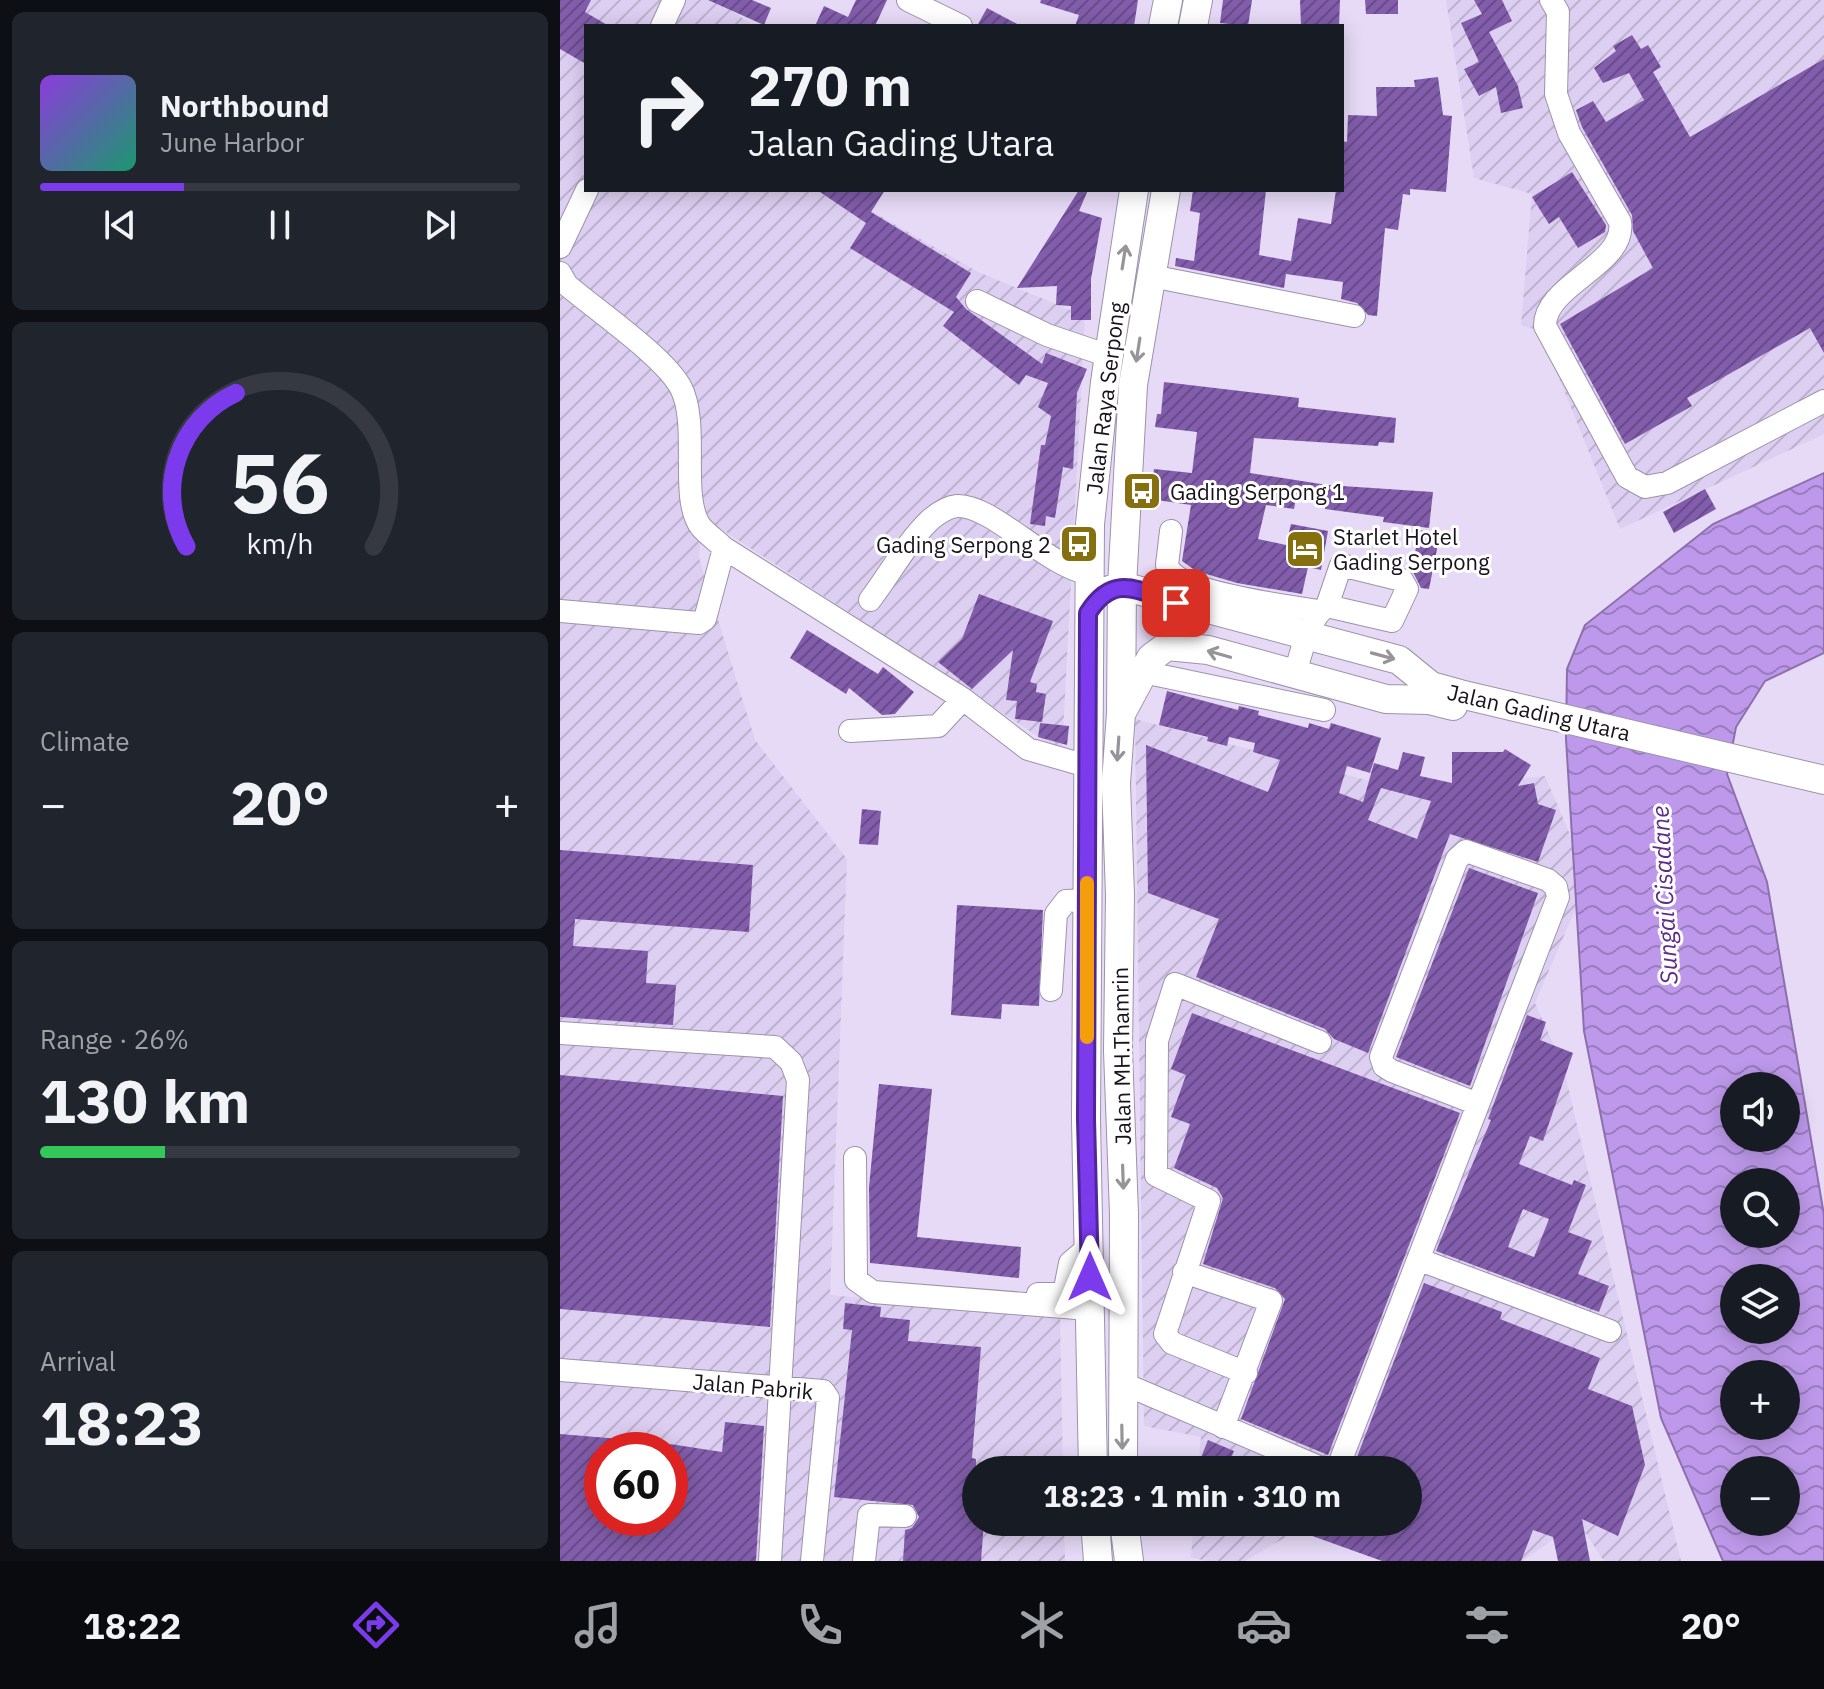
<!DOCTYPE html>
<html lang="en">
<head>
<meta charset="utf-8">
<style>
	:root { --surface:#171b24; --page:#20242c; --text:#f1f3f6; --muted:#9ea1a6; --line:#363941; --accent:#7c3aed }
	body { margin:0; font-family:"IBM Plex Sans",sans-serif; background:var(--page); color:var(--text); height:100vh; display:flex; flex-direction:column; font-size:30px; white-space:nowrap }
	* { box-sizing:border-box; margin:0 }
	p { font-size:26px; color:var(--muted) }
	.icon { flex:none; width:44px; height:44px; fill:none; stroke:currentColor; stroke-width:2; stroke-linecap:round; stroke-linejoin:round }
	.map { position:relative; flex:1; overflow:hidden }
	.drawer { display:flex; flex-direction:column; gap:12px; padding:12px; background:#0d0f14; width:560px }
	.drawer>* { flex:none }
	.top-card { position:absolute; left:24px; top:24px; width:760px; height:168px; border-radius:0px; box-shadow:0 4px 20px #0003; background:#171b24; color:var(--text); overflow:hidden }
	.controls { position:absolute; left:1160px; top:1072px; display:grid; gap:16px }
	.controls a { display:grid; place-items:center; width:80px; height:80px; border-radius:50%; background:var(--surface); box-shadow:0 4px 20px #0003; font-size:40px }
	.speed { position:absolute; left:24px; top:1432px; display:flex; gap:16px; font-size:40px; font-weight:700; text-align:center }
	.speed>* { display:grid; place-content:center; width:104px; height:104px; border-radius:50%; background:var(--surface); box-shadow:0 4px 20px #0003; line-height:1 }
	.speed .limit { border:12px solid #d22; background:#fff; color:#111 }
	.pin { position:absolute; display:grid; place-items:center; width:68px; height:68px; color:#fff; margin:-34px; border-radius:16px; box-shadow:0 4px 12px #0006 }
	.me { position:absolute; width:88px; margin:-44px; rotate:0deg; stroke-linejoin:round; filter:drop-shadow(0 0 6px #0008) }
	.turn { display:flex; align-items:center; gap:28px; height:168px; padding:0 32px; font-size:36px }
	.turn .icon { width:104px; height:104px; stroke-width:2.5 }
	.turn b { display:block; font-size:56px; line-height:68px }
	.big { font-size:60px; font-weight:800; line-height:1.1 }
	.drawer .card { flex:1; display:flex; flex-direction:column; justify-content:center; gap:12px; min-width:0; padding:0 28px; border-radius:12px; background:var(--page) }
	.drawer .dial { align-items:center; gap:0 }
	.dial svg { height:208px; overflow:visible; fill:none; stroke:var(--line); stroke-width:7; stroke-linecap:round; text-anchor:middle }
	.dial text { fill:var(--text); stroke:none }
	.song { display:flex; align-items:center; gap:24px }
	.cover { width:96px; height:96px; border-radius:12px; background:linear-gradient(135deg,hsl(270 70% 55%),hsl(160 70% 35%)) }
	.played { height:8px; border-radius:4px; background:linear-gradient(90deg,var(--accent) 30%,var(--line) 30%) }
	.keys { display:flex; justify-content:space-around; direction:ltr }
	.heat { display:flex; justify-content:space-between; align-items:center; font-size:44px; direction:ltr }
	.charge { height:12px; border-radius:6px; background:linear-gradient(90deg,#34c759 26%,var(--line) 0) }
	.trip { position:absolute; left:402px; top:1456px; width:460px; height:80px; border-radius:40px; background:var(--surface); box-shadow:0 4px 20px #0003; font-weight:800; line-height:80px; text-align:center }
	.tab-bar { display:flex; height:128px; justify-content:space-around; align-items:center; background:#090b0e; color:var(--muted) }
	.tab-bar .icon { width:56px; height:56px }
	.tab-bar .selected { color:var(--accent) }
	.tab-bar b { font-size:36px; color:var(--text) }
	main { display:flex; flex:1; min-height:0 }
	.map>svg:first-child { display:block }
	.industrial { fill:url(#industrial-furrows); fill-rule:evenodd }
	.water { fill:url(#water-waves); stroke:#8c70ad; stroke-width:2; fill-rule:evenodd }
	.building { fill:url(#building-hatch); fill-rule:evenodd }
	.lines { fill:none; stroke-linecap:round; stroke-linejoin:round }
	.minor-casing { stroke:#9d92ac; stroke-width:24 }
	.major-casing { stroke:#9d92ac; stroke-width:30 }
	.minor { stroke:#fff; stroke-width:22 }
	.major { stroke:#fff; stroke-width:28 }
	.oneway { stroke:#979499 }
	.route-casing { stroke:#51269a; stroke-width:20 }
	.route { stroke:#7c3aed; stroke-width:14 }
	.slow { stroke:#f59e0b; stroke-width:14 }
	.labels { text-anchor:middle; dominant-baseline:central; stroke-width:6; stroke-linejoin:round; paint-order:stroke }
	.street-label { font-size:22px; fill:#17121c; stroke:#fff }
	.poi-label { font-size:22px; fill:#17121c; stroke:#fff; text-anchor:start }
	.water-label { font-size:24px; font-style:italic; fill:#5e2c8b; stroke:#fff }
</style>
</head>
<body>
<main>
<section class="drawer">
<div class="card">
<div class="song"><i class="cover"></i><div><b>Northbound</b><p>June Harbor</p></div></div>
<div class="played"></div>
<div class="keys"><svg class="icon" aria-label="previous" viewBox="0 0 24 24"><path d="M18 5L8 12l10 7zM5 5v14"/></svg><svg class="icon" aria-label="pause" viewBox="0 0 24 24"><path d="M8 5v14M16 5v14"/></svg><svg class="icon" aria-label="next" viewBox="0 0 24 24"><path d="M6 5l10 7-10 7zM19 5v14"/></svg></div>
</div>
<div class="card dial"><svg viewBox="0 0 100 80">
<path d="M14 69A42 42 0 1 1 86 69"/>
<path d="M14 69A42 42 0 0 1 33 10" stroke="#7c3aed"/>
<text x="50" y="56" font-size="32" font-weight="700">56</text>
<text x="50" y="72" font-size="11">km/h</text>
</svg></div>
<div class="card"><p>Climate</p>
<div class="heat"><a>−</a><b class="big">20°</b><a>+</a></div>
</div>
<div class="card"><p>Range · 26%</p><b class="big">130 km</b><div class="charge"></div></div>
<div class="card"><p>Arrival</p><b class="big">18:23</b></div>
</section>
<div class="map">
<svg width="1264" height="1561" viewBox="0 0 1264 1561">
	<defs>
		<pattern id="industrial-furrows" width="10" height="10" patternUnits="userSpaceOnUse" patternTransform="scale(2)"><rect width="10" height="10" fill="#ddcff2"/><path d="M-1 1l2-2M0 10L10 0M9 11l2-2" fill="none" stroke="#bdb1cf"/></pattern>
		<pattern id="water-waves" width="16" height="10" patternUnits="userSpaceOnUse" patternTransform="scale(2)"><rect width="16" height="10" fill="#be99eb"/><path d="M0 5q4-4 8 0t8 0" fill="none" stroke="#997bbe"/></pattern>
		<pattern id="building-hatch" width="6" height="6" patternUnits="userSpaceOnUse" patternTransform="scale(2)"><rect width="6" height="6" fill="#825dab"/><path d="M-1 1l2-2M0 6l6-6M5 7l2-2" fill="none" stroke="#694b8a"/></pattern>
	</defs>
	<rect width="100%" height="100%" fill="#e6daf6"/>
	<path class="industrial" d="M 0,0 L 156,0 L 194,26 L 26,26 L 26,190 L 275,190 L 418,272 L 525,316 L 502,752 L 143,517 L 139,558 L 195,740 L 287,859 L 270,1295 L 500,1317 L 503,1470 L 416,1470 L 416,1522 L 504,1522 L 505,1561 L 0,1561 ZM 42,1450 L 110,1450 L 110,1518 L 42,1518 Z
		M 886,0 L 1264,0 L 1264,434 L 1060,529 L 980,331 L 961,325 L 972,194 L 914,178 Z
		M 575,719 L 900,805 L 943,781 L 985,776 L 1017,851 L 1021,896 L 975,1003 L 1003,1066 L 1121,1561 L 1044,1561 L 1018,1522 L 963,1561 L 832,1561 L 743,1527 L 685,1561 L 646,1561 L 631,1557 L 634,1522 L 848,1522 L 848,1470 L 638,1470 L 641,1437 L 584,1426 Z"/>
	<path class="water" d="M 1264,473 L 1264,653 L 1205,681 L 1176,727 L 1167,774 L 1207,882 L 1264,1215 L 1264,1561 L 1163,1561 L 1101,1418 L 1024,1031 L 1006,739 L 1007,669 L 1025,625 L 1153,524 ZM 1174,1086 L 1226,1086 L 1226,1138 L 1174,1138 ZM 1174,1182 L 1226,1182 L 1226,1234 L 1174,1234 ZM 1174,1278 L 1226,1278 L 1226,1330 L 1174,1330 ZM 1174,1374 L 1226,1374 L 1226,1426 L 1174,1426 ZM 1174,1470 L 1226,1470 L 1226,1522 L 1174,1522 Z"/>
	<path class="building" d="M 0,0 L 31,0 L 25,12 L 49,26 L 26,26 L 26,64 L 0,49 Z
		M 148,0 L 192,0 L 211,8 L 204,25 Z
		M 296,0 L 327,0 L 315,26 L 255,26 L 264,6 L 288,17 Z
		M 481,0 L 578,0 L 574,26 L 515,26 L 519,15 L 480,3 Z
		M 663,0 L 692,0 L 688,26 L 660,23 Z
		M 740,0 L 780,0 L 779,26 L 741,26 Z
		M 805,0 L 838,0 L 838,14 L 806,14 Z
		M 914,0 L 942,0 L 952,21 L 929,32 L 958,86 L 963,108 L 941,113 L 936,87 L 919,96 L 904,69 L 919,62 L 901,23 L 922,14 Z
		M 427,8 L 461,26 L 417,26 Z
		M 1072,35 L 1081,49 L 1088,45 L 1101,67 L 1093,72 L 1130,137 L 1264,59 L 1264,353 L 1250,328 L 1127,398 L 1132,406 L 1065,444 L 1000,324 L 1093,268 L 1073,231 L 1072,215 L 1022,127 L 1016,110 L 1033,101 L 1046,122 L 1084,100 L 1069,73 L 1043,83 L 1034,68 L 1056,51 L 1053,46 Z
		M 878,77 L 883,115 L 892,116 L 886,192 L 850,189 L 850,195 L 843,194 L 838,230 L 825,228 L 817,316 L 808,315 L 797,303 L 781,299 L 783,282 L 726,274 L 724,288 L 615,266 L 616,258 L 634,261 L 640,213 L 630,211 L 633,190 L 706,190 L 699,255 L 731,261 L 738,218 L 771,224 L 776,190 L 782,190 L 782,141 L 787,142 L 788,115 L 817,116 L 816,87 L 855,87 L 854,80 Z
		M 1012,172 L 1046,225 L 1045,232 L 1018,248 L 999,217 L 989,224 L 972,197 Z
		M 257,190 L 325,190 L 311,212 L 411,273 L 396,297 L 406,309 L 482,364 L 486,353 L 527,369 L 517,393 L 513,469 L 503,467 L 495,518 L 486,516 L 485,526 L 470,524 L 481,445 L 485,445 L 491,416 L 478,407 L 488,383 L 466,375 L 459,385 L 383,326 L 394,312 L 290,248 L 306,223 Z
		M 519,190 L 528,190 L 519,211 L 542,218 L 531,279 L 531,320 L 511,320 L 511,306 L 496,305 L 497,286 L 457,288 Z
		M 604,382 L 739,398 L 738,407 L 836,418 L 834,443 L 819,442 L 818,446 L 694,438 L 690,473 L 767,485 L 873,492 L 869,528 L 823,522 L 824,517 L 765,509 L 766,495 L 737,493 L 734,509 L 706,505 L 698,539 L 726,545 L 731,524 L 768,531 L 761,570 L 748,567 L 742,594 L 677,583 L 636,571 L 622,561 L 631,505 L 590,499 L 594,469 L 632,473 L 637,432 L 595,427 L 597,414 L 601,414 Z
		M 1145,489 L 1156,509 L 1114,533 L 1103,512 Z
		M 859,530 L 880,534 L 869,589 L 861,588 L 852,570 Z
		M 419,594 L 493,621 L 470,682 L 477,684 L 476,692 L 486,694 L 482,722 L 455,719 L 457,701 L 446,700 L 453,650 L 412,689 L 378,662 L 402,639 Z
		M 247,630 L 318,674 L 323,667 L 354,692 L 335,714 L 322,715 L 289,688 L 286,694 L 230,658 Z
		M 607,691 L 678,710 L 679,706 L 699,711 L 698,715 L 748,728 L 749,723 L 769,729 L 771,723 L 821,738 L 810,773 L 787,766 L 779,793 L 803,802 L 814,763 L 838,770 L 843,752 L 865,757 L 860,776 L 892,783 L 892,752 L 943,752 L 945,749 L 971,765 L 958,786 L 974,783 L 978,804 L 996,810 L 978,862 L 890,834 L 808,1053 L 774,1039 L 765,1029 L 636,977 L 659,919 L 588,893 L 586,745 L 708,792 L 720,760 L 693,752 L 695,743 L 669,737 L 667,746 L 647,741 L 648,737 L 599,725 ZM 821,788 L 871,801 L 857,839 L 808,820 Z
		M 480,723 L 509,726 L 507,745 L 478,737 Z
		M 302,809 L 321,811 L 318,845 L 299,844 Z
		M 0,850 L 193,865 L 189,932 L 15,919 L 13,946 L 88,951 L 86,983 L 116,985 L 113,1025 L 0,1017 Z
		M 909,868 L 978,893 L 910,1086 L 836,1057 Z
		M 397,905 L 483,910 L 479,1006 L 442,1004 L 441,1019 L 391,1015 Z
		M 632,1013 L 900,1113 L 768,1455 L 681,1419 L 725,1299 L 715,1288 L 643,1264 L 663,1198 L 657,1188 L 614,1168 L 630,1124 L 611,1117 L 626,1075 L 611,1069 Z
		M 967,1015 L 986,1022 L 980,1040 L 1013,1053 L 983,1141 L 970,1136 L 959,1164 L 1012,1185 L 1014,1180 L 1026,1185 L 1008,1232 L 1032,1241 L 1018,1274 L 1049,1286 L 1039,1312 L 876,1251 L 931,1120 L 928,1119 ZM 963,1209 L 989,1219 L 974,1257 L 948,1247 Z
		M 0,1075 L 223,1096 L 210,1327 L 0,1309 Z
		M 319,1084 L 372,1089 L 357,1237 L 461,1247 L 459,1278 L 310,1263 L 309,1187 Z
		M 864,1283 L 942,1312 L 940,1319 L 1040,1358 L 1028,1389 L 1072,1406 L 1085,1465 L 1058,1536 L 1022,1519 L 1030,1561 L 998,1561 L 993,1537 L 973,1530 L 961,1561 L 822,1561 L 719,1524 L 798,1522 L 808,1526 L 809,1522 L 848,1522 L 848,1470 L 792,1470 Z
		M 285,1303 L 321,1307 L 320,1317 L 350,1320 L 348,1341 L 421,1347 L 412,1458 L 416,1459 L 416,1522 L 424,1522 L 421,1561 L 343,1561 L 345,1530 L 352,1528 L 359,1517 L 353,1505 L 274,1497 L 292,1330 L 283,1329 Z
		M 165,1422 L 204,1426 L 196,1561 L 0,1561 L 0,1434 L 72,1440 L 71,1450 L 42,1450 L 42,1518 L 110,1518 L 110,1444 L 162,1452 Z
		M 648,1440 L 674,1451 L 666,1470 L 636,1470 Z"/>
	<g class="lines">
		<g class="minor-casing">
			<path id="minor" d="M 348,0 L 401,26
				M 991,0 L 998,12 L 996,94 L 1009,133 L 1060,222 C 1067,264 984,285 985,326 L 1067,477 L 1085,487 L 1107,483 L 1264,401
				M 102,26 L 114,0
				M 0,247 L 27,190
				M 0,273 L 7,285 C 36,310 105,357 121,388 C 140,425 119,498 141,527 C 148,535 157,541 164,548 L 403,699 L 468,749 L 527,766
				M 591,276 L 794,316
				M 417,301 L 487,335 L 549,356
				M 611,531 L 607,565 C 617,594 726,605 757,611
				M 310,600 C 329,575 347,542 370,520 C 377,514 387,507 397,506 C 431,504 485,565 529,574
				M 0,611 L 139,623 L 145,619 L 164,548
				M 583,672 L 764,710
				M 734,676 C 742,653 747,619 767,606 L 781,565 L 842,580 L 847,589 L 832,621 L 767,606
				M 290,731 L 378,726 L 403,699
				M 491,990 L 496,914 L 506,901 L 527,900
				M 0,1033 L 215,1047 L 231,1062 L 238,1080 L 210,1561
				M 295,1158 L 296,1280 L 313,1292 L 529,1309
				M 860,1260 L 1050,1331
				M 624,1272 L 711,1301 L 663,1427
				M 478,1294 L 504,1294 L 510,1263 L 530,1246
				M 0,1370 L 263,1391 L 268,1398 L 252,1561
				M 686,1373 L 612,1343 L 605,1334 L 649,1201 L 596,1175 L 597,1041 L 615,984 L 760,1042
				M 562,1383 L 766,1470
				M 777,1470 L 998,897 L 996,887 L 988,880 L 906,851 L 897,859 L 821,1057 L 824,1066 L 832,1071 L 918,1104
				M 304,1561 L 309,1515 L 345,1516"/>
		</g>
		<g class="major-casing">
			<path id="major" d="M 603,26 L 608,0
				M 633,26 L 638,0
				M 546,591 L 562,586 L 839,660 L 871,686 L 900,694 L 1264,780
				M 563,710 L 591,658 L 607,646 L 648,650 L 826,699 L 869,700 L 893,706
				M 533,1470 L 526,1119 L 530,524 L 545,382 L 574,190
				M 563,1470 L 564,1214 L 558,1051 L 560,895 L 556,783 L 561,713 L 562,586 L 573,385 L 606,190
				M 535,1522 L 538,1561
				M 564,1522 L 569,1561"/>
		</g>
		<use href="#minor" class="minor"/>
		<use href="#major" class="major"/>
	</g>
	<defs><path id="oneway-shaft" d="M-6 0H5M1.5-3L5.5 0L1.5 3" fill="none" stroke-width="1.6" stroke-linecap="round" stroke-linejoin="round" transform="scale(2)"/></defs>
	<g class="oneway">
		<use href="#oneway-shaft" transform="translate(564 257) rotate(-81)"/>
		<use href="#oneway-shaft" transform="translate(578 350) rotate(99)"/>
		<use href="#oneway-shaft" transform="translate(659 654) rotate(-164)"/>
		<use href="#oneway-shaft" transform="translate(823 656) rotate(15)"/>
		<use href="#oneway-shaft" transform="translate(558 749) rotate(94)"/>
		<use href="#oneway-shaft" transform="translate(563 1177) rotate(88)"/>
		<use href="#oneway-shaft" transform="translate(562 1437) rotate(89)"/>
	</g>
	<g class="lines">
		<g class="route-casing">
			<path id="route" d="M 530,1277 L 526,1119 L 528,613 C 554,572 578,591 616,603"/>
		</g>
		<use href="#route" class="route"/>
		<path class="slow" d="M 527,1037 L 527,883"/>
	</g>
	<defs>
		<g id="bus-square" transform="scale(2)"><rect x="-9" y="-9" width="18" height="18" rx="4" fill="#856f0e" stroke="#fff"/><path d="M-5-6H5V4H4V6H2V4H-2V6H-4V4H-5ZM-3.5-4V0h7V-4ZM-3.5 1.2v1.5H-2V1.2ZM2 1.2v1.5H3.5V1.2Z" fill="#fff"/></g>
		<g id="hotel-square" transform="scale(2)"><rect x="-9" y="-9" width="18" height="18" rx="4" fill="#856f0e" stroke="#fff"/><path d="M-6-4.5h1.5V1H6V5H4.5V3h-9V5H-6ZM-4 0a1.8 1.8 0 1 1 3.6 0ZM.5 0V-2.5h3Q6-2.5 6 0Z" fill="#fff"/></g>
	</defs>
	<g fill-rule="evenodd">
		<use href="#bus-square" x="582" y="491"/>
		<use href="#bus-square" x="519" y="544"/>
		<use href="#hotel-square" x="745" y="549"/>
	</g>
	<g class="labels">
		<g class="street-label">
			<text transform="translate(545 398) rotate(-83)">Jalan Raya Serpong</text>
			<text transform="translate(979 712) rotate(13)">Jalan Gading Utara</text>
			<text transform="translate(561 1056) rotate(-91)">Jalan MH.Thamrin</text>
			<text transform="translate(193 1386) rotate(5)">Jalan Pabrik</text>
		</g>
		<g class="poi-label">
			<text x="610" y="491">Gading Serpong 1</text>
			<text x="773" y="536">Starlet Hotel<tspan x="773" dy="25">Gading Serpong</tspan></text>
			<text x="491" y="544" text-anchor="end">Gading Serpong 2</text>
		</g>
		<g class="water-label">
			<text transform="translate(1104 895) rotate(-93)">Sungai Cisadane</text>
		</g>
	</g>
</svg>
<div class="controls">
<a><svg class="icon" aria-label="sound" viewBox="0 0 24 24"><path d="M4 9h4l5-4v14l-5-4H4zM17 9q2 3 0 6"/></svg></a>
<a><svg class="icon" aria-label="search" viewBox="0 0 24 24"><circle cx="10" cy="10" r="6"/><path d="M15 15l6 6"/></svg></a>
<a><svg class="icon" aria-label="layers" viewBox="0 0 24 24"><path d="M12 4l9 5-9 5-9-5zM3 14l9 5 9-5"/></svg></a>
<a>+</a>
<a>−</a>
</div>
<div class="speed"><div class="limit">60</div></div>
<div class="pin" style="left:616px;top:603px;background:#d93025"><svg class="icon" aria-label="arrive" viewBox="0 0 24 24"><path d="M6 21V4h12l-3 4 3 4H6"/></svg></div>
<svg class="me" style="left:530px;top:1277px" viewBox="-20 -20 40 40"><path d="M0-17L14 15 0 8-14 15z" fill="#7c3aed" stroke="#fff" stroke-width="4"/></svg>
<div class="trip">18:23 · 1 min · 310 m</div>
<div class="top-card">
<div class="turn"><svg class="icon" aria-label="right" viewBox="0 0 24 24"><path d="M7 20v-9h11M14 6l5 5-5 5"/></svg><div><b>270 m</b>Jalan Gading Utara</div></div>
</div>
</div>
</main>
<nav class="tab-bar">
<b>18:22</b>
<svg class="icon selected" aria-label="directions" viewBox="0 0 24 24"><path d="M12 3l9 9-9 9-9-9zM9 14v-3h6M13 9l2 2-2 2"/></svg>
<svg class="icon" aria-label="music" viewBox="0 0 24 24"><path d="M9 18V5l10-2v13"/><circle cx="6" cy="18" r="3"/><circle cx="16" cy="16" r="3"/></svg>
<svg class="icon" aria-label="phone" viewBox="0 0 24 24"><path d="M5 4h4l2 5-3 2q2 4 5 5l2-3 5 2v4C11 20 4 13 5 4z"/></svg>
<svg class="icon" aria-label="climate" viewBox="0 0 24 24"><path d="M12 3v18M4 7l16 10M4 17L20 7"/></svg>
<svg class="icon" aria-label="car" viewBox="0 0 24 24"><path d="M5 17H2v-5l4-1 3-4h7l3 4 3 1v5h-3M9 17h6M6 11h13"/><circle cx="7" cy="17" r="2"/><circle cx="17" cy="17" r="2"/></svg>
<svg class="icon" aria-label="filters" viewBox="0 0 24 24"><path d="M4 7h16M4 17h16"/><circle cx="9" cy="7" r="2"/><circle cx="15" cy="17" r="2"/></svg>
<b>20°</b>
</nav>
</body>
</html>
